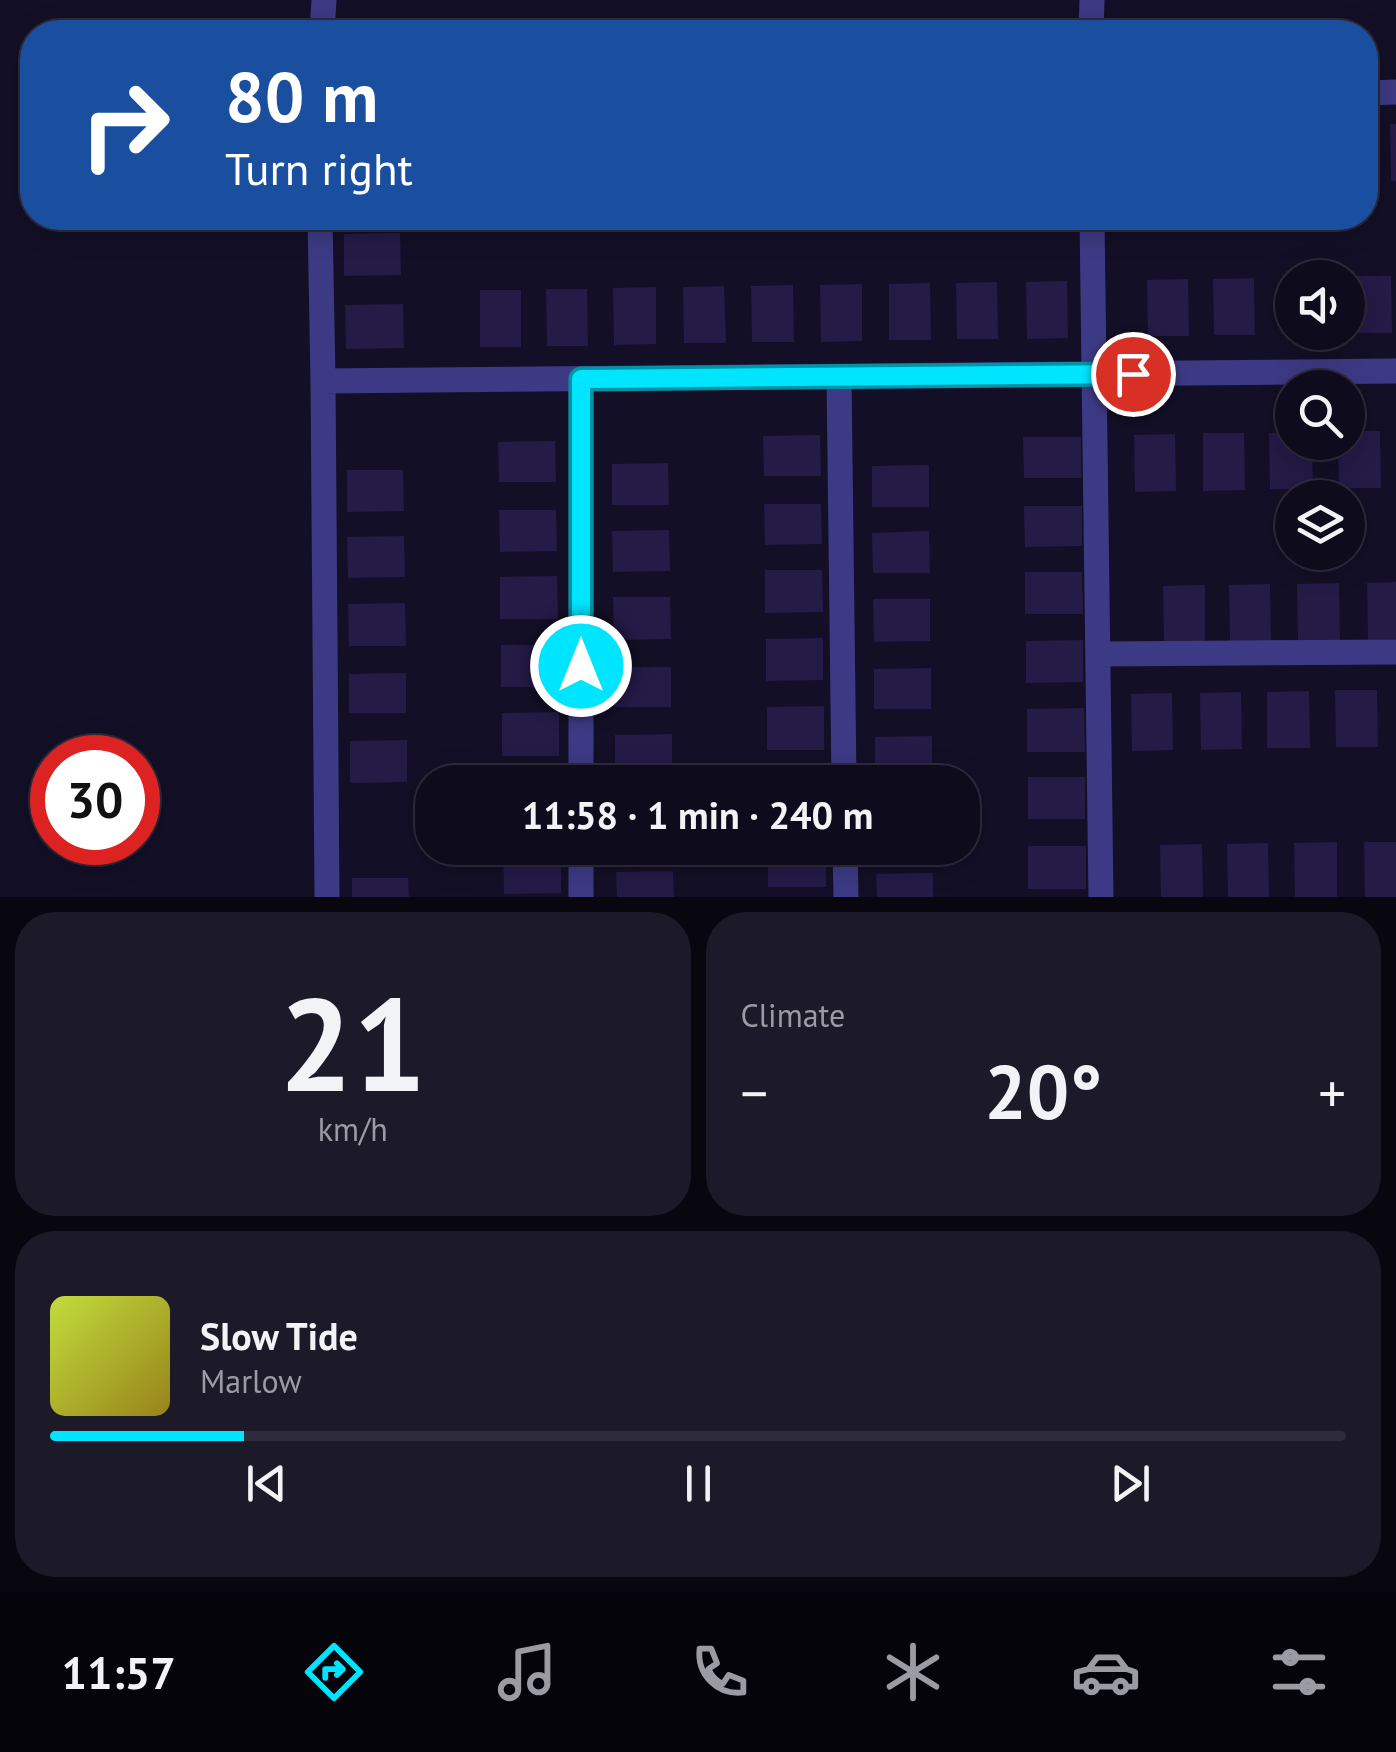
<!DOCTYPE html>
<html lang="en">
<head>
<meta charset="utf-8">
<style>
	:root { --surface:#0e0b1c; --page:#1c1929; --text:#f1f3f6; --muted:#9b9ba3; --line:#2e2b3b; --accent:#00e5ff }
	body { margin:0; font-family:"PT Sans",sans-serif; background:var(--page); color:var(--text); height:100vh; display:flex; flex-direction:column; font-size:38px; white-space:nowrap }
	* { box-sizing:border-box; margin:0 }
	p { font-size:32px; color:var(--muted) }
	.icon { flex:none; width:55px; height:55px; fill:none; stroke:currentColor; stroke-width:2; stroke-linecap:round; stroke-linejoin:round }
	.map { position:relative; height:897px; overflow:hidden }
	.sheet { display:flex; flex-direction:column; gap:15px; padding:15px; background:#08060f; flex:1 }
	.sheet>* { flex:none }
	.top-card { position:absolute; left:20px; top:20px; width:1358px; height:210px; border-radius:40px; box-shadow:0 5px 25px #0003,0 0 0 2px var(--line); background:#1a4fa0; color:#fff; overflow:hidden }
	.buttons { position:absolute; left:1275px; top:260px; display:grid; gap:20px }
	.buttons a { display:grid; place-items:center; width:90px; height:90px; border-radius:50%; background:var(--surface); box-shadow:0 5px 25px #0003,0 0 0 2px var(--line); font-size:50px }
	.speed { position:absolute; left:30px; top:735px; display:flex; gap:20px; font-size:50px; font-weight:700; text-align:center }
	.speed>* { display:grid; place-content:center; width:130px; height:130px; border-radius:50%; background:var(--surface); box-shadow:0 5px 25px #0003,0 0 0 2px var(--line); line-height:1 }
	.speed .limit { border:15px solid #d22; background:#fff; color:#111 }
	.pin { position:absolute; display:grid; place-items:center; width:85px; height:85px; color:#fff; margin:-42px; border:5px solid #fff; border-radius:50%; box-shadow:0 2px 10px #0007 }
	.me { position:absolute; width:110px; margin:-55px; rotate:0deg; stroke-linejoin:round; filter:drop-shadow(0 0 8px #0008) }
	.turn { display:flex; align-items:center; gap:35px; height:210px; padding:0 40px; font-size:45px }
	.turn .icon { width:130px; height:130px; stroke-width:2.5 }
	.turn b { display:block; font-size:70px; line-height:85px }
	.big { font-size:75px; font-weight:700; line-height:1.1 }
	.sheet .tile { flex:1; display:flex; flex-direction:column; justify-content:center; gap:15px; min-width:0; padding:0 35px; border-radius:40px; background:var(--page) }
	.sheet .dial { align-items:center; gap:0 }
	.dial b { font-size:130px; line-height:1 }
	.song { display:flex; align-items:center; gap:30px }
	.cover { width:120px; height:120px; border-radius:15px; background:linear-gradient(135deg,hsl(70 70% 55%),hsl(50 70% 35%)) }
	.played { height:10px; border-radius:5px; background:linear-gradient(90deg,var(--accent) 15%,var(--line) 15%) }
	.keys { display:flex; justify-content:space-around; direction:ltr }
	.heat { display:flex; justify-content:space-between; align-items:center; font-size:55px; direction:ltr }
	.sheet .tiles { flex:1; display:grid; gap:15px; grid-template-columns:1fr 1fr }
	.tile:last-child { grid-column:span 2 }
	.trip { position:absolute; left:415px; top:765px; width:565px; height:100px; border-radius:40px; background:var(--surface); box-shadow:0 5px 25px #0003,0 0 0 2px var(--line); font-weight:700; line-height:100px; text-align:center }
	.dock { display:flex; height:160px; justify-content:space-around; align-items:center; background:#06040b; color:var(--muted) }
	.dock .icon { width:70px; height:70px }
	.dock .selected { color:var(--accent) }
	.dock b { font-size:45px; color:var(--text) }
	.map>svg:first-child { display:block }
	.building { fill:#241b47 }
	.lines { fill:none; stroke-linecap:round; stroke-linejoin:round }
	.minor { stroke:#3d3a85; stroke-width:25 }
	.route-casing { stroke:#0095a6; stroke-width:25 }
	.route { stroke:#00e5ff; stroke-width:18 }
</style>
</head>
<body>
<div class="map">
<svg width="1396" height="897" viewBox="0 0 1396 897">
	<rect width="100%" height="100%" fill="#130f26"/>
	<path class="building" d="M 1390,124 L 1396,124 L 1396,181 L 1391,181 Z
		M 400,233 L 401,275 L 344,276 L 344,234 Z
		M 1351,276 L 1391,276 L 1392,333 L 1351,333 Z
		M 1254,278 L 1255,335 L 1214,335 L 1213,279 Z
		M 1281,278 L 1292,278 L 1292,334 L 1281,334 Z
		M 1188,279 L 1189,336 L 1148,336 L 1147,280 Z
		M 1067,281 L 1068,338 L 1027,339 L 1026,282 Z
		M 997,282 L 998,339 L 957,339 L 956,283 Z
		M 930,283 L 931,340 L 889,340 L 889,284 Z
		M 862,284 L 862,341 L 821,342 L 820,285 Z
		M 793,285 L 794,342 L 752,342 L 751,286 Z
		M 724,286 L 726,343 L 684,343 L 683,287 Z
		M 656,287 L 656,344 L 614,345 L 613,288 Z
		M 546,289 L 587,289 L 588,346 L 547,346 Z
		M 480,290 L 521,290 L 521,347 L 480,347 Z
		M 403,304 L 404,348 L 346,349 L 345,305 Z
		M 1348,431 L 1380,431 L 1381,488 L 1339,488 L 1338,442 L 1348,442 Z
		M 1292,432 L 1292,442 L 1312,442 L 1313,489 L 1270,489 L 1269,433 Z
		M 1203,433 L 1244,433 L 1245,490 L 1203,491 Z
		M 1175,434 L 1176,491 L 1135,492 L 1134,435 Z
		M 820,435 L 821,476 L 764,476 L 763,436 Z
		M 1023,437 L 1081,437 L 1081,478 L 1024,478 Z
		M 555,441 L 556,482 L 499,482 L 498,442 Z
		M 668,463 L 669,505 L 612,505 L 612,464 Z
		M 929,465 L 929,507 L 872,507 L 872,466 Z
		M 347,470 L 403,470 L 404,511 L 347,512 Z
		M 764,504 L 821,504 L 822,544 L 765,545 Z
		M 1024,506 L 1082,506 L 1082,546 L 1025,547 Z
		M 499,510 L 556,510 L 557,551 L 500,552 Z
		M 669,530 L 670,571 L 613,572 L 612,531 Z
		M 929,531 L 930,573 L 873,573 L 872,533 Z
		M 404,536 L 405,577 L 348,578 L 347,537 Z
		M 765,570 L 822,570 L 823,612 L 765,613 Z
		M 1025,572 L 1082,572 L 1083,614 L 1025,614 Z
		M 557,576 L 558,619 L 500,619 L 500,577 Z
		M 1396,582 L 1396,639 L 1368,640 L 1367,583 Z
		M 1339,583 L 1340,640 L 1298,640 L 1297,584 Z
		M 1270,584 L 1271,641 L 1230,641 L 1229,585 Z
		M 1205,585 L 1205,642 L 1164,642 L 1163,586 Z
		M 613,597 L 670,597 L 671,639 L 614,640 Z
		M 873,599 L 930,599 L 930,641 L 874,642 Z
		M 405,603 L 406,646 L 349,646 L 348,604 Z
		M 823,638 L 823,680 L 766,681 L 766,639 Z
		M 1083,640 L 1083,682 L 1026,683 L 1026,641 Z
		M 501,645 L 558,645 L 558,687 L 501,687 Z
		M 614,667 L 671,667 L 671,707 L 614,707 Z
		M 931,668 L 931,709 L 874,709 L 874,669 Z
		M 406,673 L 406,713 L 349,713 L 349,674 Z
		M 1335,690 L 1377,690 L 1378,747 L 1336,747 Z
		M 1309,691 L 1310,748 L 1267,748 L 1267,692 Z
		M 1241,692 L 1242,749 L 1201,750 L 1200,693 Z
		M 1172,693 L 1173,750 L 1132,751 L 1131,694 Z
		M 824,706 L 824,750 L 767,750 L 767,707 Z
		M 1084,708 L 1085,752 L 1027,752 L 1027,709 Z
		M 559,712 L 559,756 L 502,756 L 502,713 Z
		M 672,734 L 672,775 L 615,776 L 615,735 Z
		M 932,736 L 932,777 L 875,778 L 875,737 Z
		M 407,740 L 407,782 L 350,783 L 350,741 Z
		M 768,775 L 825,775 L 825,782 L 768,782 Z
		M 1028,777 L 1085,777 L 1085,819 L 1028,819 Z
		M 1337,842 L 1337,897 L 1295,897 L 1294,843 Z
		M 1364,842 L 1396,842 L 1396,897 L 1365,897 Z
		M 1268,843 L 1269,897 L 1228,897 L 1227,844 Z
		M 1202,844 L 1203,897 L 1161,897 L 1160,845 Z
		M 1028,846 L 1086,846 L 1086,889 L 1028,889 Z
		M 768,848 L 826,848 L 826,887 L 768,887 Z
		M 503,850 L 561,850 L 561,893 L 504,894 Z
		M 673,871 L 674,897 L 617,897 L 616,872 Z
		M 933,873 L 933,897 L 877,897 L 876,874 Z
		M 352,878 L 408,878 L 409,897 L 352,897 Z"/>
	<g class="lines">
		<path class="minor" d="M 322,32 L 324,0
			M 1091,32 L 1092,0
			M 1365,93 L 1396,92
			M 320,218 L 323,381 L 1396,371
			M 1092,218 L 1101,897
			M 839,377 L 844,782
			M 581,379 L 581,782
			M 323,381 L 327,897
			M 1099,654 L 1396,652
			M 581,848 L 581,897
			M 845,848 L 846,897"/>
	</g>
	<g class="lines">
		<g class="route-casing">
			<path id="route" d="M 581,666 L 581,379 L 1133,374"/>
		</g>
		<use href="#route" class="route"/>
	</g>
</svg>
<div class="buttons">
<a><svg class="icon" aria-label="sound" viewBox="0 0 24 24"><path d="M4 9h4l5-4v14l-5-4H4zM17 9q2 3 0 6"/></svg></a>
<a><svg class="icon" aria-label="search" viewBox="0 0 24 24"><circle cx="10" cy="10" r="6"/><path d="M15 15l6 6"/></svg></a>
<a><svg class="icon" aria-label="layers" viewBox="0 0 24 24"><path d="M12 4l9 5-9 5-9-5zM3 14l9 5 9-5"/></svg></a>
</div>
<div class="speed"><div class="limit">30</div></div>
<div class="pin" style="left:1133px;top:374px;background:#d93025"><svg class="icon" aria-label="arrive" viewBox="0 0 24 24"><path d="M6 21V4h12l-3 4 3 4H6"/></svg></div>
<svg class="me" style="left:581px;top:666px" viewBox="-20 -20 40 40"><circle r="17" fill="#00e5ff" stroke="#fff" stroke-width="3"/><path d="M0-11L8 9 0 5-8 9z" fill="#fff"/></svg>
<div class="trip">11:58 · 1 min · 240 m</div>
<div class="top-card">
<div class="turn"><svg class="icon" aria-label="right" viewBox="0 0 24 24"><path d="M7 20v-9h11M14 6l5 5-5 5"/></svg><div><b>80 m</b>Turn right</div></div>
</div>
</div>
<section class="sheet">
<div class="tiles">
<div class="tile dial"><b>21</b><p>km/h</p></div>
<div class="tile"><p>Climate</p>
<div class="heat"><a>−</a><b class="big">20°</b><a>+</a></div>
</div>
<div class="tile">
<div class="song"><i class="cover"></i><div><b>Slow Tide</b><p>Marlow</p></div></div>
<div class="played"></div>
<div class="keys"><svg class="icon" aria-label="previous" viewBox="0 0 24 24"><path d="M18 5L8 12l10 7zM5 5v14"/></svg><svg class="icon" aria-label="pause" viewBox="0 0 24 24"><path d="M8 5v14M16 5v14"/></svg><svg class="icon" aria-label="next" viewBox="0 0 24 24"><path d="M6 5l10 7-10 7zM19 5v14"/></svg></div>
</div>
</div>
</section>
<nav class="dock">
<b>11:57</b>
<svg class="icon selected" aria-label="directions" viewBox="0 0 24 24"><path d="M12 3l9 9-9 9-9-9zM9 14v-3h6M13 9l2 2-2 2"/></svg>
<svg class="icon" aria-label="music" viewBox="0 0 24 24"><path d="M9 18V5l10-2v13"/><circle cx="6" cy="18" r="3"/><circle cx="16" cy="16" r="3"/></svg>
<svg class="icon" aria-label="phone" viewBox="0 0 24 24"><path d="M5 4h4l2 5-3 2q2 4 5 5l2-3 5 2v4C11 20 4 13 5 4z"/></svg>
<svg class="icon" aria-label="climate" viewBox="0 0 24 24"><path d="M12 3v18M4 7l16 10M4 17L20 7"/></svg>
<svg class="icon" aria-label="car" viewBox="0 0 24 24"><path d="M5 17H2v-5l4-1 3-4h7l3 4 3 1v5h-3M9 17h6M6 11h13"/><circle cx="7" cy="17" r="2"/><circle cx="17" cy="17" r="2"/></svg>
<svg class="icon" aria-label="filters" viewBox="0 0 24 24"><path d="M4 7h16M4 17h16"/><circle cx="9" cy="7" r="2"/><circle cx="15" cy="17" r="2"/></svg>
</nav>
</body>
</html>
